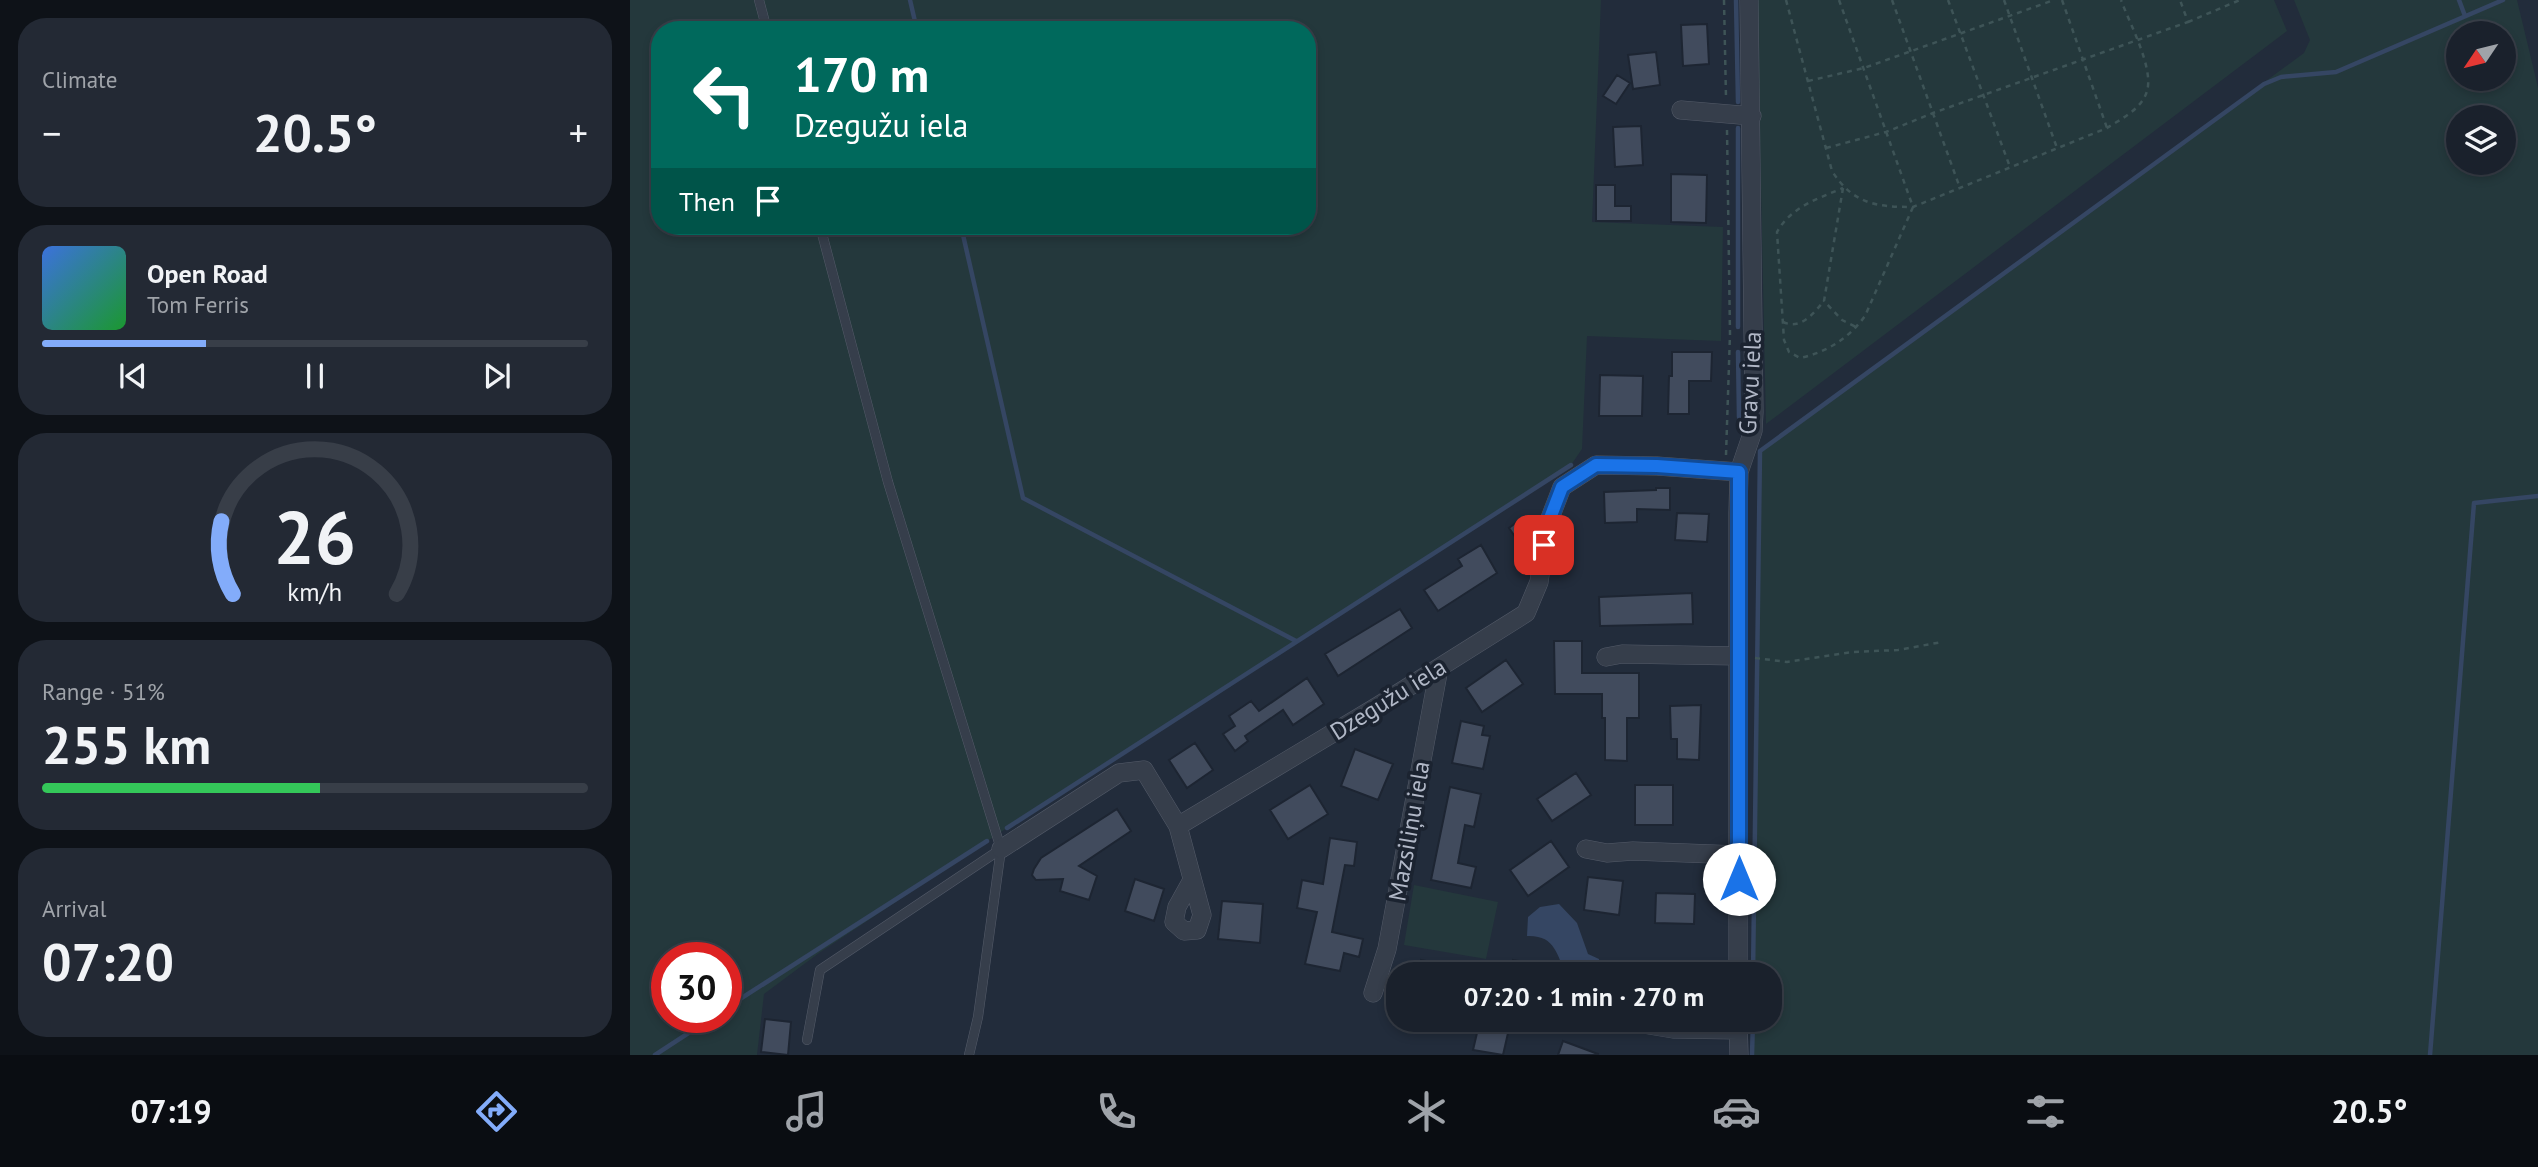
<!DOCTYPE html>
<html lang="en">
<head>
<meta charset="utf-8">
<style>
	:root { --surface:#1a212c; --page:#232934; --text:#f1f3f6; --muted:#9fa3a9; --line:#383e48; --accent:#83acfa }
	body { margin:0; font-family:"PT Sans",sans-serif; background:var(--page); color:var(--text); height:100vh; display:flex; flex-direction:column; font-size:26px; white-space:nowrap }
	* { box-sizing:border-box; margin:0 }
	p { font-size:23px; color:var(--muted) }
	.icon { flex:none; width:38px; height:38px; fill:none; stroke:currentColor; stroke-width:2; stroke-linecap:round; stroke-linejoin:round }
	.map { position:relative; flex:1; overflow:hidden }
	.drawer { display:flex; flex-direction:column; gap:18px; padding:18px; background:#0e1218; width:630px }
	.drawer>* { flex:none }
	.guide { position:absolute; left:21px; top:21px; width:665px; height:214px; border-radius:28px; box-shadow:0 4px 10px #0003,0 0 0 2px var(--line); background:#00695c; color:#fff; overflow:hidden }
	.needle { width:46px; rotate:235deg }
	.fabs { position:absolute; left:1816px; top:21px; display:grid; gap:14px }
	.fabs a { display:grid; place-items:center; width:70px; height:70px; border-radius:50%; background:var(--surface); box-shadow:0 4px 10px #0003,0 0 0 2px var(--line); font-size:35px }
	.speed { position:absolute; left:21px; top:942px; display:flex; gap:14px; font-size:35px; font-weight:700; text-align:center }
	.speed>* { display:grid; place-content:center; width:91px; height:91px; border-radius:50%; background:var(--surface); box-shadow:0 4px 10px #0003,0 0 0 2px var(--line); line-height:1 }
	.speed .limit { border:10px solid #d22; background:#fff; color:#111 }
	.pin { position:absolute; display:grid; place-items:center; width:60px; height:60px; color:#fff; margin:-30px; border-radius:14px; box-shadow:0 4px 10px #0006 }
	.me { position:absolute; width:77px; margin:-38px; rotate:0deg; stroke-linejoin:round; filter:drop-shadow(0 0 5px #0008) }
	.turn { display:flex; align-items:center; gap:24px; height:147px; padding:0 28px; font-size:32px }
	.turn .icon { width:91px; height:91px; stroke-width:2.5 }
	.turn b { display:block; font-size:49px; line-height:60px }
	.then { display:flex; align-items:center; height:66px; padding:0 28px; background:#0003; gap:14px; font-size:26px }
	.big { font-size:52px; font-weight:800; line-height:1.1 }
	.drawer .card { flex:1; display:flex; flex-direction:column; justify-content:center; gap:10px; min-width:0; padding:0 24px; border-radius:28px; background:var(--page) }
	.drawer .dial { align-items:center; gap:0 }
	.dial svg { height:182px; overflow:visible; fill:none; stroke:var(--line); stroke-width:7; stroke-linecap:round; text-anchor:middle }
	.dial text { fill:var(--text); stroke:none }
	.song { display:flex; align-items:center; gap:21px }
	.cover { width:84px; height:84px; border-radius:10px; background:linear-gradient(135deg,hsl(220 70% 55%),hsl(130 70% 35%)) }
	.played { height:7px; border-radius:4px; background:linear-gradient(90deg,var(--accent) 30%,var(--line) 30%) }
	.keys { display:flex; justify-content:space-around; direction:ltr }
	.heat { display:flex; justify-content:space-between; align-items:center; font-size:38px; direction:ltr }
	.charge { height:10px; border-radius:5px; background:linear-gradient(90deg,#34c759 51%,var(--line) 0) }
	.trip { position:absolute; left:756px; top:962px; width:396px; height:70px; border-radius:28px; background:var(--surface); box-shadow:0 4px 10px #0003,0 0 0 2px var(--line); font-weight:800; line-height:70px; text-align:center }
	.menu { display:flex; height:112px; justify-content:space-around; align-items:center; background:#0a0d12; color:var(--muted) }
	.menu .icon { width:49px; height:49px }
	.menu .current { color:var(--accent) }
	.menu b { font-size:32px; color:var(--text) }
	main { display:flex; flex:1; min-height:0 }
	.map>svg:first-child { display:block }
	.green { fill:#24383c; fill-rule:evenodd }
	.water { fill:#354663 }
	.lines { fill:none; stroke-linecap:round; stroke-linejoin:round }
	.stream { stroke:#354663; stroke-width:4.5 }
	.building { fill:#414b5d; stroke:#1d2532; stroke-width:2 }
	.service-casing { stroke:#545b69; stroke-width:10 }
	.minor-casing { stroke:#545b69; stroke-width:19 }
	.path { stroke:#3e5457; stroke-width:2.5; stroke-dasharray:5 5; stroke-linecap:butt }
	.service { stroke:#363e4b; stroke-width:9 }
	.minor { stroke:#363e4b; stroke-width:18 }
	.route-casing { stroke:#114b97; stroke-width:18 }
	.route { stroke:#1a73e8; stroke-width:12 }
	.labels { text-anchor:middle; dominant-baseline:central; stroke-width:7; stroke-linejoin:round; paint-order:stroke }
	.street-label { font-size:24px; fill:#b1b8c7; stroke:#1b2330 }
</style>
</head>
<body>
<main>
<section class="drawer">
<div class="card"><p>Climate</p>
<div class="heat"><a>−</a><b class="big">20.5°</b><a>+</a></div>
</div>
<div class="card">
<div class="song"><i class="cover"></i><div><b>Open Road</b><p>Tom Ferris</p></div></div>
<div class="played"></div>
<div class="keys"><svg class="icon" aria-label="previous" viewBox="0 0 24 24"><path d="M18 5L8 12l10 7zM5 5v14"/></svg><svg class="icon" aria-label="pause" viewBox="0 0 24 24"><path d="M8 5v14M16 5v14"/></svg><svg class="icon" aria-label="next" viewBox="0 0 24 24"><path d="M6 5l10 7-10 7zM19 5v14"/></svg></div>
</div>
<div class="card dial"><svg viewBox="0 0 100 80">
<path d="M14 69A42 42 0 1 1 86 69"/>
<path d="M14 69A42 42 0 0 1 9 37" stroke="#83acfa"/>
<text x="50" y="56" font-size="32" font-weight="700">26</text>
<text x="50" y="72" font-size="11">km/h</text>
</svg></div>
<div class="card"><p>Range · 51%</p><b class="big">255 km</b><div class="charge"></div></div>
<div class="card"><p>Arrival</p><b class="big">07:20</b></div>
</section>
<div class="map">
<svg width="1908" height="1055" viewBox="0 0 1908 1055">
	<rect width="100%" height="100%" fill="#222c3b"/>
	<path class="green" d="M 0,0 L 971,0 L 962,222 L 1093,227 L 1091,341 L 957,336 L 952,449 L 941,465 L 377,828 L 189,953 L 134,994 L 127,1055 L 0,1055 ZM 30,30 L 677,30 L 677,226 L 30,226 ZM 37,957 L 96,957 L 96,1017 L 37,1017 Z
		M 1127,0 L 1644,0 L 1657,31 L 1136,424 Z
		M 1664,0 L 1887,0 L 1906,79 L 1908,88 L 1908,1055 L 1122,1055 L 1123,1020 L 1139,1020 L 1139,975 L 1123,975 L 1130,451 L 1674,53 L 1680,40 ZM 1874,33 L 1874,79 L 1829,79 L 1829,33 ZM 1829,117 L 1874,117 L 1874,163 L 1829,163 Z
		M 784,885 L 868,902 L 856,959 L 774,945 Z"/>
	<path class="water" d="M 929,904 L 947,923 L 958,954 L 969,959 L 971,975 L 937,975 C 926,955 926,935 897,936 L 898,917 L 910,907 Z"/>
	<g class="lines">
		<path class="stream" d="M 280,0 L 287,30
			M 1106,0 L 1108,102
			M 1829,0 L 1835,16
			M 331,226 L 393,498 L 666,641
			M 1108,327 L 1108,128
			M 1108,352 L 1109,417
			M 377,828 L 941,465
			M 1123,975 L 1130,451 L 1634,84 L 1651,77 L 1706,72 L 1873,0
			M 96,1008 L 357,841
			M 25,1055 L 83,1017
			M 1122,1055 L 1123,1020
			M 1800,1055 L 1844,503 L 1908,496"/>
	</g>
	<path class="building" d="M 1077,24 L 1079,64 L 1053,66 L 1051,25 Z
		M 1026,52 L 1030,85 L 1003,89 L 998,55 Z
		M 987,75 L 1000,83 L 986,104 L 973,96 Z
		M 1011,126 L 1013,165 L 985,167 L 983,127 Z
		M 1041,174 L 1077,175 L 1076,223 L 1041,222 Z
		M 966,185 L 985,185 L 985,206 L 1001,206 L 1001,221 L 966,221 Z
		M 1042,352 L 1082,352 L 1081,381 L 1059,381 L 1059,414 L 1038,414 L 1039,376 L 1042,376 Z
		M 970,375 L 1013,376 L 1012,416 L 969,416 Z
		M 1026,488 L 1040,488 L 1040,510 L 1007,509 L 1007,522 L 975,523 L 974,492 L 1026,490 Z
		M 1047,513 L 1079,514 L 1077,542 L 1045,540 Z
		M 891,519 L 898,529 L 886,538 L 879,528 Z
		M 851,545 L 867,573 L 808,611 L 794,590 L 832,566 L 828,559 Z
		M 1062,593 L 1063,624 L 970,626 L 969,597 Z
		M 770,609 L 782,628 L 708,676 L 695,654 Z
		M 924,641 L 952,641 L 952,673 L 1009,673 L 1009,718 L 997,718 L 997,761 L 975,760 L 975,718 L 972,718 L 972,694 L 925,694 Z
		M 876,660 L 893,684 L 852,712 L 836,688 Z
		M 677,678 L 694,704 L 663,725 L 653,710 L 615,736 L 618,741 L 605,751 L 593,734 L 605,726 L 599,716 L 621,701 L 629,711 Z
		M 1071,705 L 1069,760 L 1047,759 L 1047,739 L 1041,739 L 1040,706 Z
		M 831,721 L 854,726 L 852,735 L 860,736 L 853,769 L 822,763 Z
		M 565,743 L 583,770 L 557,788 L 539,760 Z
		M 725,749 L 763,764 L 748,800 L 711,786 Z
		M 946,773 L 961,795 L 922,821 L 907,799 Z
		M 680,785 L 698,814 L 658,839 L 640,810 Z
		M 1005,785 L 1043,785 L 1043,825 L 1005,825 Z
		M 820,787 L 851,794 L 844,827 L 835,825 L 828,863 L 846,867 L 841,888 L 801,880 Z
		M 487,809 L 501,831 L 449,866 L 467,876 L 459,900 L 430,891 L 433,879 L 406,880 L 402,875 L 404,869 L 411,858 Z
		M 700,838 L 727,842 L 724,866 L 715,865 L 702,932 L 733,939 L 729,957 L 714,953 L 710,971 L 675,964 L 687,912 L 667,908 L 672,880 L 693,884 Z
		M 921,841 L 939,867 L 898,896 L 880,870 Z
		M 958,877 L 993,881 L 989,915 L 954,910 Z
		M 505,879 L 534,889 L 524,921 L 495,911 Z
		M 1026,893 L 1065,894 L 1064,924 L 1025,923 Z
		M 592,901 L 633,904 L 630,943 L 588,939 Z
		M 791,960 L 836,969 L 835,975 L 787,975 Z
		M 883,960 L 906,964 L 905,975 L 880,975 Z
		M 135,1019 L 161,1022 L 158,1055 L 131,1052 Z
		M 850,1020 L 881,1020 L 873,1055 L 843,1050 Z
		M 933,1041 L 968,1054 L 968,1055 L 928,1055 Z"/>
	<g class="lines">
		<g class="service-casing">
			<path id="service" d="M 129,0 L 137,30
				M 190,226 L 258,482 L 371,849 L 348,1017 L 339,1055
				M 177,1040 L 190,970 L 371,849"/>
		</g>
		<g class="minor-casing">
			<path id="minor" d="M 1051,110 L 1122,116
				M 976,657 L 992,654 L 1108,656
				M 548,826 L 748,706 L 896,613 L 909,582 L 917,526 L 932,487 L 966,465 L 1027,466 L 1109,472
				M 371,849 L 489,773 L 514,770 L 548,826 L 572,915 L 567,930 L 554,931 L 544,922 L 547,907 L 562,880
				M 956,849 L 977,853 L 1003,851 L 1109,855
				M 1108,975 L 1108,513 L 1109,472 L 1123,431 L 1124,412 L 1119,0
				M 743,993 L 757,949 L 809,668
				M 989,1020 L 1043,1029 L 1108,1030
				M 1108,1020 L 1109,1055"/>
		</g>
		<path class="path" d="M 1094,0 L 1096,98
			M 1156,0 L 1202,171 C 1223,204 1246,207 1283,207 L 1477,128 C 1491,119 1512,109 1517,91 C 1524,68 1499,22 1491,0
			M 1209,0 L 1283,207 L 1235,316 C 1218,339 1197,352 1170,358 L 1159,352 L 1154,340 L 1147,232 C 1161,207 1187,199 1213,188
			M 1262,0 L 1330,188
			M 1318,0 L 1380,167
			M 1374,0 L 1427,148
			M 1432,0 L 1477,128
			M 1558,22 L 1610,0
			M 1178,81 L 1234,68 L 1424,0
			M 1196,148 L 1256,132 L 1303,113 L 1558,22 L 1550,0
			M 1213,188 L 1194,301 L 1212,320 L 1226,327
			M 1153,322 C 1171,330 1183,314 1194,301
			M 1096,455 L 1100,334 L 1097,129
			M 1125,658 L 1157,662 L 1223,652 L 1268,650 L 1312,642"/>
		<use href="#service" class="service"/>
		<use href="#minor" class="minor"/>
	</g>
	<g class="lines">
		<g class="route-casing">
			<path id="route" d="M 914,545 L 917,526 L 932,487 L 966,465 L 1027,466 L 1109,472 L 1109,879"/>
		</g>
		<use href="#route" class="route"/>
	</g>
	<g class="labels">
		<g class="street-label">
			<text transform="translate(1120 383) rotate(-87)">Gravu iela</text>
			<text transform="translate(758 699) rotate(-32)">Dzegužu iela</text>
			<text transform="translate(779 831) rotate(-80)">Mazsiliņu iela</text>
		</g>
	</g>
</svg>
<div class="fabs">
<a><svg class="needle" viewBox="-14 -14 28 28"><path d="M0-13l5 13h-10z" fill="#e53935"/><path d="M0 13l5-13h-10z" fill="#9fa3a9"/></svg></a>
<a><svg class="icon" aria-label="layers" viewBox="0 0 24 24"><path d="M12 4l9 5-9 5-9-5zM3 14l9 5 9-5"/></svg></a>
</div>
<div class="speed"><div class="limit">30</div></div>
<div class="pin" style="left:914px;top:545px;background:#d93025"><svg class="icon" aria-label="arrive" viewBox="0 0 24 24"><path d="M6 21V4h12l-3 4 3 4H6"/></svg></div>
<svg class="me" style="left:1109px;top:879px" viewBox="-20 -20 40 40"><circle r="19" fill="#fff"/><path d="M0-13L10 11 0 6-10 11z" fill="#1a73e8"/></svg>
<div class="trip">07:20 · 1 min · 270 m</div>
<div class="guide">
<div class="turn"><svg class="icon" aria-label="left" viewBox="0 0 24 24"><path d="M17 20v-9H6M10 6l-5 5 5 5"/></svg><div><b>170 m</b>Dzegužu iela</div></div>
<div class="then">Then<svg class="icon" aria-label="arrive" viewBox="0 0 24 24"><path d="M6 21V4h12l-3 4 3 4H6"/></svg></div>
</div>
</div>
</main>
<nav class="menu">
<b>07:19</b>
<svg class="icon current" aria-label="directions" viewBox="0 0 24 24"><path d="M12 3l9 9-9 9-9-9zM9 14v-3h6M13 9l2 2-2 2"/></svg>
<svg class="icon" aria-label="music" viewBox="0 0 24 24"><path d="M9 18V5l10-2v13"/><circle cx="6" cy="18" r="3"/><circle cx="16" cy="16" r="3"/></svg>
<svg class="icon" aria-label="phone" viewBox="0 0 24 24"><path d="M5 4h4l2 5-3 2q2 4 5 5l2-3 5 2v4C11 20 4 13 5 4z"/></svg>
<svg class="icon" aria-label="climate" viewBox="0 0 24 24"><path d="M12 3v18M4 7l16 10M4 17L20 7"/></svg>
<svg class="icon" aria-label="car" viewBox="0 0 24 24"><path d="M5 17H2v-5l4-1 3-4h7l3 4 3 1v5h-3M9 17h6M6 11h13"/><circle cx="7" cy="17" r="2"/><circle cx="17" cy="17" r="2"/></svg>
<svg class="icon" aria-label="filters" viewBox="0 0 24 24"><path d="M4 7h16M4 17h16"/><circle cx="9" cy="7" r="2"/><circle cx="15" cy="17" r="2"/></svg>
<b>20.5°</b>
</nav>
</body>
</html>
